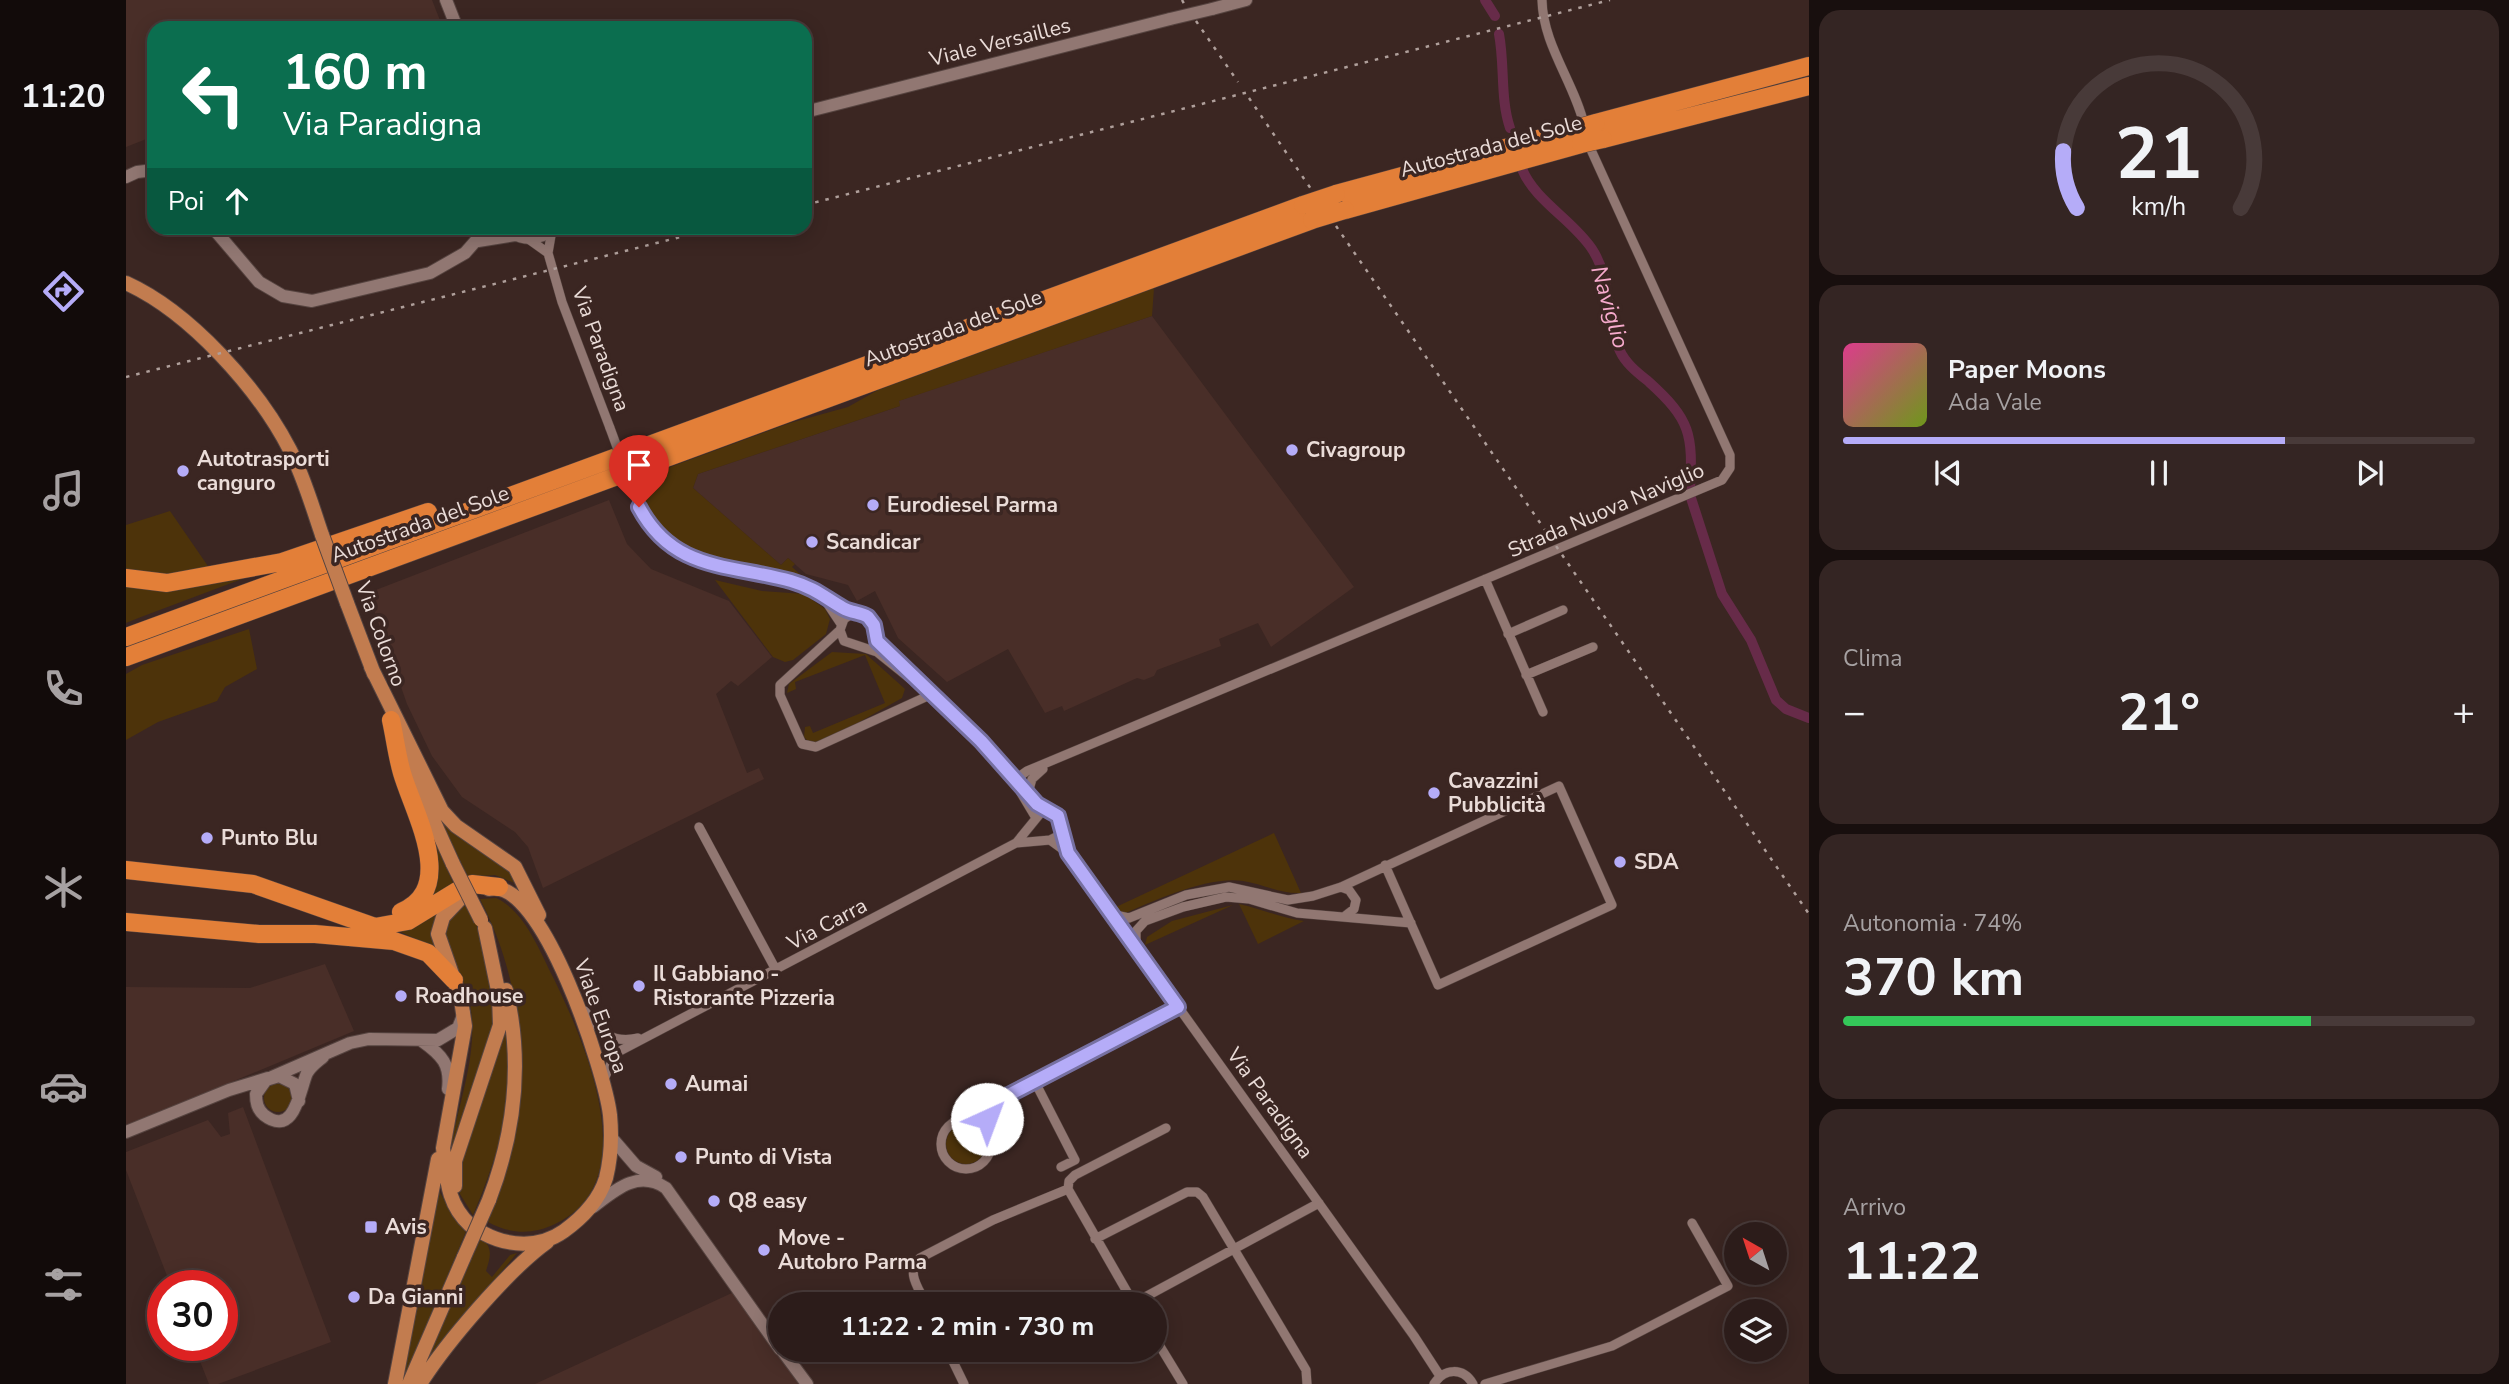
<!DOCTYPE html>
<html lang="it">
<head>
<meta charset="utf-8">
<style>
	:root { --surface:#2c1c1a; --page:#342523; --text:#f1f3f6; --muted:#a6a1a2; --line:#483a39; --accent:#b5acf8 }
	body { margin:0; font-family:"Nunito Sans",sans-serif; background:var(--page); color:var(--text); height:100vh; display:flex; flex-direction:column; font-size:26px; white-space:nowrap }
	* { box-sizing:border-box; margin:0 }
	p { font-size:23px; color:var(--muted) }
	.icon { flex:none; width:38px; height:38px; fill:none; stroke:currentColor; stroke-width:2; stroke-linecap:round; stroke-linejoin:round }
	.map { position:relative; flex:1; overflow:hidden }
	.drawer { display:flex; flex-direction:column; gap:10px; padding:10px; background:#180f0e; width:700px }
	.drawer>* { flex:none }
	.top-card { position:absolute; left:21px; top:21px; width:665px; height:214px; border-radius:21px; box-shadow:0 4px 18px #0003,0 0 0 2px var(--line); background:#0b6e4f; color:#fff; overflow:hidden }
	.needle { width:46px; rotate:321deg }
	.tools { position:absolute; left:1598px; top:1222px; display:grid; gap:14px }
	.tools a { display:grid; place-items:center; width:63px; height:63px; border-radius:50%; background:var(--surface); box-shadow:0 4px 18px #0003,0 0 0 2px var(--line); font-size:35px }
	.speed { position:absolute; left:21px; top:1270px; display:flex; gap:14px; font-size:35px; font-weight:700; text-align:center }
	.speed>* { display:grid; place-content:center; width:91px; height:91px; border-radius:50%; background:var(--surface); box-shadow:0 4px 18px #0003,0 0 0 2px var(--line); line-height:1 }
	.speed .limit { border:10px solid #d22; background:#fff; color:#111 }
	.pin { position:absolute; display:grid; place-items:center; width:60px; height:60px; color:#fff; margin:-72px -30px; border-radius:50% 50% 50% 0; rotate:-45deg; box-shadow:0 0 7px #0007 }
	.pin .icon { rotate:45deg }
	.me { position:absolute; width:77px; margin:-38px; rotate:43deg; stroke-linejoin:round; filter:drop-shadow(0 0 5px #0008) }
	.turn { display:flex; align-items:center; gap:24px; height:147px; padding:0 21px; font-size:32px }
	.turn .icon { width:91px; height:91px; stroke-width:2.5 }
	.turn b { display:block; font-size:49px; line-height:60px }
	.then { display:flex; align-items:center; height:66px; padding:0 21px; background:#0003; gap:14px; font-size:26px }
	.big { font-size:52px; font-weight:700; line-height:1.1 }
	.drawer .tile { flex:1; display:flex; flex-direction:column; justify-content:center; gap:10px; min-width:0; padding:0 24px; border-radius:21px; background:var(--page) }
	.drawer .dial { align-items:center; gap:0 }
	.dial svg { height:182px; overflow:visible; fill:none; stroke:var(--line); stroke-width:7; stroke-linecap:round; text-anchor:middle }
	.dial text { fill:var(--text); stroke:none }
	.song { display:flex; align-items:center; gap:21px }
	.cover { width:84px; height:84px; border-radius:10px; background:linear-gradient(135deg,hsl(330 70% 55%),hsl(80 70% 35%)) }
	.played { height:7px; border-radius:4px; background:linear-gradient(90deg,var(--accent) 70%,var(--line) 70%) }
	.keys { display:flex; justify-content:space-around; direction:ltr }
	.heat { display:flex; justify-content:space-between; align-items:center; font-size:38px; direction:ltr }
	.charge { height:10px; border-radius:5px; background:linear-gradient(90deg,#34c759 74%,var(--line) 0) }
	.trip { position:absolute; left:642px; top:1292px; width:399px; height:70px; border-radius:35px; background:var(--surface); box-shadow:0 4px 18px #0003,0 0 0 2px var(--line); font-weight:700; line-height:70px; text-align:center }
	main { display:flex; flex:1; min-height:0 }
	.tabs { display:flex; flex-direction:column; width:126px; justify-content:space-around; align-items:center; background:#120b0a; color:var(--muted) }
	.tabs .icon { width:49px; height:49px }
	.tabs .active { color:var(--accent) }
	.tabs b { font-size:32px; color:var(--text) }
	.map>svg:first-child { display:block }
	.built { fill:#492e28 }
	.green { fill:#4d330a }
	.lines { fill:none; stroke-linecap:round; stroke-linejoin:round }
	.canal { stroke:#672b49; stroke-width:10 }
	.minor-casing { stroke:#564440; stroke-width:10 }
	.tertiary-casing { stroke:#564440; stroke-width:14 }
	.secondary-casing { stroke:#564440; stroke-width:14 }
	.primary-casing { stroke:#564440; stroke-width:16 }
	.motorway-casing { stroke:#564440; stroke-width:19 }
	.minor { stroke:#917772; stroke-width:9 }
	.tertiary { stroke:#917772; stroke-width:12 }
	.secondary { stroke:#917772; stroke-width:12 }
	.primary { stroke:#c27c4f; stroke-width:14 }
	.motorway { stroke:#e37f38; stroke-width:18 }
	.rail { stroke:#af9f9b; stroke-width:2.5; stroke-dasharray:3.5 7; stroke-linecap:butt }
	.minor-bridge-casing { stroke:#564440; stroke-width:10; stroke-linecap:butt }
	.tertiary-bridge-casing { stroke:#564440; stroke-width:14; stroke-linecap:butt }
	.primary-bridge-casing { stroke:#564440; stroke-width:16; stroke-linecap:butt }
	.motorway-bridge-casing { stroke:#564440; stroke-width:19; stroke-linecap:butt }
	.minor-bridge { stroke:#917772; stroke-width:9 }
	.tertiary-bridge { stroke:#917772; stroke-width:12 }
	.primary-bridge { stroke:#c27c4f; stroke-width:14 }
	.motorway-bridge { stroke:#e37f38; stroke-width:18 }
	.route-casing { stroke:#7670a1; stroke-width:18 }
	.route { stroke:#b5acf8; stroke-width:12 }
	.poi-dot { fill:#b5acf8; stroke:#3b2622; stroke-width:2.5 }
	.labels { text-anchor:middle; dominant-baseline:central; stroke-width:7; stroke-linejoin:round; paint-order:stroke }
	.street-label { font-size:21px; fill:#eadcd8; stroke:#3b2622 }
	.poi-label { font-size:21px; font-weight:bold; fill:#eadcd8; stroke:#3b2622; text-anchor:start }
	.water-label { font-size:23px; font-style:italic; fill:#f6aacc; stroke:#3b2622 }
</style>
</head>
<body>
<main>
<nav class="tabs">
<b>11:20</b>
<svg class="icon active" aria-label="directions" viewBox="0 0 24 24"><path d="M12 3l9 9-9 9-9-9zM9 14v-3h6M13 9l2 2-2 2"/></svg>
<svg class="icon" aria-label="music" viewBox="0 0 24 24"><path d="M9 18V5l10-2v13"/><circle cx="6" cy="18" r="3"/><circle cx="16" cy="16" r="3"/></svg>
<svg class="icon" aria-label="phone" viewBox="0 0 24 24"><path d="M5 4h4l2 5-3 2q2 4 5 5l2-3 5 2v4C11 20 4 13 5 4z"/></svg>
<svg class="icon" aria-label="climate" viewBox="0 0 24 24"><path d="M12 3v18M4 7l16 10M4 17L20 7"/></svg>
<svg class="icon" aria-label="car" viewBox="0 0 24 24"><path d="M5 17H2v-5l4-1 3-4h7l3 4 3 1v5h-3M9 17h6M6 11h13"/><circle cx="7" cy="17" r="2"/><circle cx="17" cy="17" r="2"/></svg>
<svg class="icon" aria-label="filters" viewBox="0 0 24 24"><path d="M4 7h16M4 17h16"/><circle cx="9" cy="7" r="2"/><circle cx="15" cy="17" r="2"/></svg>
</nav>
<div class="map">
<svg width="1683" height="1384" viewBox="0 0 1683 1384">
	<rect width="100%" height="100%" fill="#3b2622"/>
	<path class="built" d="M 0,0 L 306,0 L 317,28 L 28,28 L 28,136 L 0,147 Z
		M 1026,316 L 1228,587 L 1145,647 L 1132,623 L 1093,639 L 1095,646 L 1031,670 L 1028,676 L 1018,680 L 1011,678 L 938,711 L 936,706 L 919,713 L 882,649 L 821,682 L 772,638 L 749,591 L 731,601 L 722,585 L 680,574 L 662,558 L 655,565 L 567,488 L 572,474 L 774,406 L 772,401 Z
		M 483,500 L 501,544 L 525,569 L 603,601 L 646,657 L 612,686 L 605,681 L 590,694 L 621,773 L 633,768 L 638,779 L 417,888 L 402,847 L 389,832 L 336,797 L 306,756 L 281,704 L 242,593 Z
		M 199,964 L 228,1031 L 0,1126 L 0,987 L 124,988 Z
		M 117,1107 L 205,1342 L 92,1384 L 83,1384 L 68,1346 L 96,1346 L 96,1286 L 45,1286 L 0,1170 L 0,1152 L 82,1120 L 95,1137 L 104,1134 L 102,1113 Z
		M 608,1292 L 674,1384 L 409,1384 Z"/>
	<path class="green" d="M 1028,288 L 1026,316 L 773,401 L 774,406 L 572,474 L 567,488 L 655,565 L 662,558 L 669,564 L 666,567 L 676,576 L 674,578 C 634,570 569,565 538,538 C 522,523 516,499 509,480 L 664,423 L 722,407 L 752,390 Z
		M 44,511 L 86,572 L 39,579 L 0,575 L 0,525 Z
		M 132,573 L 15,617 L 0,623 L 0,585 Z
		M 589,580 L 636,591 L 678,594 L 699,609 L 704,619 L 700,634 L 667,660 L 659,662 L 647,657 Z
		M 123,629 L 131,669 L 99,687 L 91,701 L 32,722 L 0,740 L 0,674 L 16,665 Z
		M 706,652 L 740,654 L 779,689 L 776,698 L 696,743 L 684,743 L 678,737 L 679,727 L 684,726 L 687,733 L 759,703 L 739,655 L 669,682 L 670,689 L 661,693 L 663,684 Z
		M 308,806 L 387,873 L 391,884 L 369,875 L 342,877 Z
		M 301,825 L 328,885 L 297,902 Z
		M 1148,833 L 1175,893 C 1154,894 1137,884 1117,881 C 1081,876 1028,901 995,915 L 990,907 Z
		M 370,898 C 399,911 414,952 428,979 C 459,1043 520,1182 429,1224 C 407,1235 383,1234 362,1222 C 406,1118 407,1001 354,899 Z
		M 1113,904 C 1136,909 1155,918 1178,921 L 1132,944 Z
		M 339,905 L 350,923 L 365,979 L 369,1026 L 323,1160 C 329,1110 354,1055 344,1004 C 338,977 323,955 318,928 L 330,911 Z
		M 1107,905 L 1019,945 L 1021,937 L 1046,921 Z
		M 312,911 L 310,949 L 275,932 L 276,931 Z
		M 380,1030 C 395,1087 369,1164 347,1215 L 334,1194 L 331,1171 Z
		M138 1098a14 14 0 1 1 28 0a14 14 0 1 1-28 0Z
		M820 1144a20 20 0 1 1 40 0a20 20 0 1 1-40 0Z
		M 313,1191 L 326,1214 L 341,1229 L 276,1384 Z
		M 355,1238 C 368,1248 364,1258 360,1271 L 366,1277 L 384,1255 L 391,1253 L 300,1362 Z"/>
	<g class="lines">
		<path class="canal" d="M 1359,0 L 1369,16
			M 1373,34 C 1379,66 1374,98 1384,128
			M 1396,169 C 1409,201 1447,220 1466,249 C 1488,283 1478,318 1494,351 C 1500,364 1512,373 1523,382 C 1565,420 1567,434 1564,490
			M 1565,498 L 1596,594 L 1625,640 L 1650,700 L 1660,709 L 1683,718"/>
		<g class="minor-casing">
			<path id="minor" d="M 1416,0 C 1417,46 1449,83 1459,128
				M 401,238 L 422,253 L 426,230
				M 422,253 L 436,302 L 484,428
				M 509,496 C 542,575 601,561 670,583 C 693,590 707,603 727,613
				M 1359,579 L 1417,712
				M 699,600 L 715,624
				M 714,630 L 654,685 L 654,695 L 676,744 L 690,747 L 804,695
				M 1382,634 L 1437,610
				M 1400,675 L 1467,647
				M 802,693 L 751,652 L 718,641 L 714,630 L 718,619 L 727,613 L 742,616 L 751,641 L 855,741 L 881,772
				M 887,781 L 901,771 L 1596,480 L 1604,468 L 1604,455 L 1461,141
				M 895,793 L 910,818
				M 902,793 L 906,779 L 917,769
				M 573,827 L 650,970
				M 924,840 L 942,853 L 1288,1336 L 1314,1376
				M 891,842 L 913,815
				M 1215,887 L 1223,890 L 1230,900 L 1228,909 L 1219,916
				M 985,914 L 1003,918 L 1060,895 L 1103,887 L 1162,900 L 1187,896 L 1215,887 L 1433,786 L 1486,905 L 1312,985 L 1259,865
				M 1010,947 L 1010,931 L 1019,921 L 1057,907 L 1100,897 L 1123,899 L 1171,913 L 1285,923
				M 459,1011 C 473,1032 486,1044 512,1038
				M 478,1079 L 490,1053 L 890,843 L 924,840 L 932,836 L 936,825 L 932,816 L 911,804 L 880,770
				M 909,1082 L 949,1160 L 935,1167
				M815 1144a25 25 0 1 1 50 0a25 25 0 1 1-50 0Z
				M 829,1122 L 1052,1007
				M 862,1133 L 861,1119 L 871,1101
				M 942,1189 L 1008,1304
				M 969,1239 L 1061,1192 L 1071,1192 L 1077,1197 L 1180,1370 L 1181,1384
				M 1008,1303 L 1193,1203
				M 800,1304 C 793,1288 779,1273 794,1258 L 867,1220 L 942,1189 L 943,1181 L 949,1175 L 1040,1128
				M 1029,1338 L 1057,1384
				M 821,1349 L 838,1384
				M 1308,1384 C 1318,1368 1337,1367 1347,1384
				M 1359,1384 L 1486,1346 L 1602,1286 L 1566,1223"/>
		</g>
		<g class="tertiary-casing">
			<path id="tertiary" d="M 320,0 L 331,28
				M 1086,9 L 1120,0
				M 679,112 L 1044,19
				M 0,177 L 11,172 L 28,170
				M 87,228 L 133,282 L 157,296 L 186,301 L 304,273 L 339,253 L 361,228
				M 379,228 C 395,241 413,241 428,228
				M 352,241 L 389,235
				M 296,1041 C 316,1055 325,1065 322,1089
				M 146,1077 L 224,1043 L 243,1039 L 312,1040 L 332,1028 L 338,1013
				M 173,1101 L 169,1084 L 153,1076 L 140,1080 L 130,1094 C 130,1102 131,1109 138,1115 C 169,1139 174,1088 181,1073 C 185,1066 191,1062 197,1057
				M 0,1132 L 103,1090 L 142,1078"/>
		</g>
		<g class="secondary-casing">
			<path id="secondary" d="M 485,1137 L 510,1166 L 530,1177
				M 467,1207 C 489,1190 512,1169 540,1188 L 654,1349
				M 655,1349 L 681,1384"/>
		</g>
		<g class="primary-casing">
			<path id="primary" d="M 0,283 C 64,312 132,388 164,450 C 178,477 186,506 196,535
				M 221,603 L 248,674
				M 245,667 L 316,811 L 330,826 L 389,867 L 413,915
				M 279,758 L 327,864
				M 335,898 L 317,917 L 312,934 L 335,1000 L 339,1026 L 317,1148 C 321,1177 320,1203 344,1225
				M 329,1186 L 329,1161 L 374,1025 L 373,995 L 359,928
				M 363,1200 C 389,1132 397,1062 380,990
				M 357,1233 C 383,1247 414,1248 438,1231 C 457,1217 473,1201 480,1178 C 485,1158 486,1136 484,1115 C 479,1073 416,875 363,889
				M 269,1384 L 312,1159
				M 283,1384 L 338,1257
				M 294,1384 C 320,1343 382,1270 421,1242"/>
		</g>
		<g class="motorway-casing">
			<path id="motorway" d="M 1470,123 L 1683,66
				M 1477,139 L 1683,86
				M 1210,194 L 1449,129
				M 1219,210 L 1455,144
				M 0,578 L 41,583 L 156,562 L 302,512
				M 0,637 L 1177,205
				M 0,657 L 1186,220
				M 265,720 C 269,738 271,756 276,773 C 288,814 332,888 275,912
				M 0,870 L 127,884 L 249,927 L 282,921 L 331,891
				M 346,884 L 373,887
				M 0,922 L 133,934 L 189,934 L 268,941 L 302,953 L 328,980"/>
		</g>
		<use href="#minor" class="minor"/>
		<use href="#tertiary" class="tertiary"/>
		<use href="#secondary" class="secondary"/>
		<use href="#primary" class="primary"/>
		<use href="#motorway" class="motorway"/>
		<path class="rail" d="M 1056,0 L 1060,7
			M 1070,21 L 1112,82
			M 1123,98 L 1185,189
			M 679,205 L 1484,0
			M 1210,226 L 1683,914
			M 0,377 L 590,228"/>
		<g class="minor-bridge-casing">
			<path id="minor-bridge" d="M 484,428 L 509,496"/>
		</g>
		<g class="tertiary-bridge-casing">
			<path id="tertiary-bridge" d="M 1044,19 L 1086,9"/>
		</g>
		<g class="primary-bridge-casing">
			<path id="primary-bridge" d="M 196,535 L 221,603
				M 327,864 L 355,920
				M 338,1257 L 363,1200"/>
		</g>
		<g class="motorway-bridge-casing">
			<path id="motorway-bridge" d="M 1449,129 L 1470,123
				M 1455,144 L 1477,139
				M 1177,205 L 1210,194
				M 1186,220 L 1219,210"/>
		</g>
		<use href="#minor-bridge" class="minor-bridge"/>
		<use href="#tertiary-bridge" class="tertiary-bridge"/>
		<use href="#primary-bridge" class="primary-bridge"/>
		<use href="#motorway-bridge" class="motorway-bridge"/>
	</g>
	<g class="lines">
		<g class="route-casing">
			<path id="route" d="M 513,507 C 547,571 602,564 665,581 C 689,588 698,597 717,608 C 726,613 734,612 742,617 L 748,625 L 751,641 L 855,741 L 911,804 L 932,816 L 942,853 L 1052,1007 L 871,1101 L 861,1119"/>
		</g>
		<use href="#route" class="route"/>
	</g>
	<g class="poi-dot">
		<circle cx="1166" cy="450" r="7"/>
		<circle cx="57" cy="471" r="7"/>
		<circle cx="747" cy="505" r="7"/>
		<circle cx="686" cy="542" r="7"/>
		<circle cx="1308" cy="793" r="7"/>
		<circle cx="81" cy="838" r="7"/>
		<circle cx="1494" cy="862" r="7"/>
		<circle cx="513" cy="986" r="7"/>
		<circle cx="275" cy="996" r="7"/>
		<circle cx="545" cy="1084" r="7"/>
		<circle cx="555" cy="1157" r="7"/>
		<circle cx="588" cy="1201" r="7"/>
		<rect x="238" y="1220" width="14" height="14" rx="3.5"/>
		<circle cx="638" cy="1250" r="7"/>
		<circle cx="228" cy="1297" r="7"/>
	</g>
	<g class="labels">
		<g class="street-label">
			<text transform="translate(874 42) rotate(-14)">Viale Versailles</text>
			<text transform="translate(1365 146) rotate(-15)">Autostrada del Sole</text>
			<text transform="translate(827 328) rotate(-20)">Autostrada del Sole</text>
			<text transform="translate(475 349) rotate(70)">Via Paradigna</text>
			<text transform="translate(1480 510) rotate(-23)">Strada Nuova Naviglio</text>
			<text transform="translate(294 524) rotate(-20)">Autostrada del Sole</text>
			<text transform="translate(255 634) rotate(70)">Via Colorno</text>
			<text transform="translate(701 924) rotate(-28)">Via Carra</text>
			<text transform="translate(475 1016) rotate(70)">Viale Europa</text>
			<text transform="translate(1144 1103) rotate(54)">Via Paradigna</text>
		</g>
		<g class="poi-label">
			<text x="1180" y="450">Civagroup</text>
			<text x="71" y="459">Autotrasporti<tspan x="71" dy="24">canguro</tspan></text>
			<text x="761" y="505">Eurodiesel Parma</text>
			<text x="700" y="542">Scandicar</text>
			<text x="1322" y="781">Cavazzini<tspan x="1322" dy="24">Pubblicità</tspan></text>
			<text x="95" y="838">Punto Blu</text>
			<text x="1508" y="862">SDA</text>
			<text x="527" y="974">Il Gabbiano -<tspan x="527" dy="24">Ristorante Pizzeria</tspan></text>
			<text x="289" y="996">Roadhouse</text>
			<text x="559" y="1084">Aumai</text>
			<text x="569" y="1157">Punto di Vista</text>
			<text x="602" y="1201">Q8 easy</text>
			<text x="259" y="1227">Avis</text>
			<text x="652" y="1238">Move -<tspan x="652" dy="24">Autobro Parma</tspan></text>
			<text x="242" y="1297">Da Gianni</text>
		</g>
		<g class="water-label">
			<text transform="translate(1484 307) rotate(74)">Naviglio</text>
		</g>
	</g>
</svg>
<div class="tools">
<a><svg class="needle" viewBox="-14 -14 28 28"><path d="M0-13l5 13h-10z" fill="#e53935"/><path d="M0 13l5-13h-10z" fill="#a6a1a2"/></svg></a>
<a><svg class="icon" aria-label="layers" viewBox="0 0 24 24"><path d="M12 4l9 5-9 5-9-5zM3 14l9 5 9-5"/></svg></a>
</div>
<div class="speed"><div class="limit">30</div></div>
<div class="pin" style="left:513px;top:507px;background:#d93025"><svg class="icon" aria-label="arrive" viewBox="0 0 24 24"><path d="M6 21V4h12l-3 4 3 4H6"/></svg></div>
<svg class="me" style="left:861px;top:1119px" viewBox="-20 -20 40 40"><circle r="19" fill="#fff"/><path d="M0-13L10 11 0 6-10 11z" fill="#b5acf8"/></svg>
<div class="trip">11:22 · 2 min · 730 m</div>
<div class="top-card">
<div class="turn"><svg class="icon" aria-label="left" viewBox="0 0 24 24"><path d="M17 20v-9H6M10 6l-5 5 5 5"/></svg><div><b>160 m</b>Via Paradigna</div></div>
<div class="then">Poi<svg class="icon" aria-label="ahead" viewBox="0 0 24 24"><path d="M12 20V5M6 11l6-6 6 6"/></svg></div>
</div>
</div>
<section class="drawer">
<div class="tile dial"><svg viewBox="0 0 100 80">
<path d="M14 69A42 42 0 1 1 86 69"/>
<path d="M14 69A42 42 0 0 1 8 44" stroke="#b5acf8"/>
<text x="50" y="56" font-size="32" font-weight="700">21</text>
<text x="50" y="72" font-size="11">km/h</text>
</svg></div>
<div class="tile">
<div class="song"><i class="cover"></i><div><b>Paper Moons</b><p>Ada Vale</p></div></div>
<div class="played"></div>
<div class="keys"><svg class="icon" aria-label="previous" viewBox="0 0 24 24"><path d="M18 5L8 12l10 7zM5 5v14"/></svg><svg class="icon" aria-label="pause" viewBox="0 0 24 24"><path d="M8 5v14M16 5v14"/></svg><svg class="icon" aria-label="next" viewBox="0 0 24 24"><path d="M6 5l10 7-10 7zM19 5v14"/></svg></div>
</div>
<div class="tile"><p>Clima</p>
<div class="heat"><a>−</a><b class="big">21°</b><a>+</a></div>
</div>
<div class="tile"><p>Autonomia · 74%</p><b class="big">370 km</b><div class="charge"></div></div>
<div class="tile"><p>Arrivo</p><b class="big">11:22</b></div>
</section>
</main>
</body>
</html>
